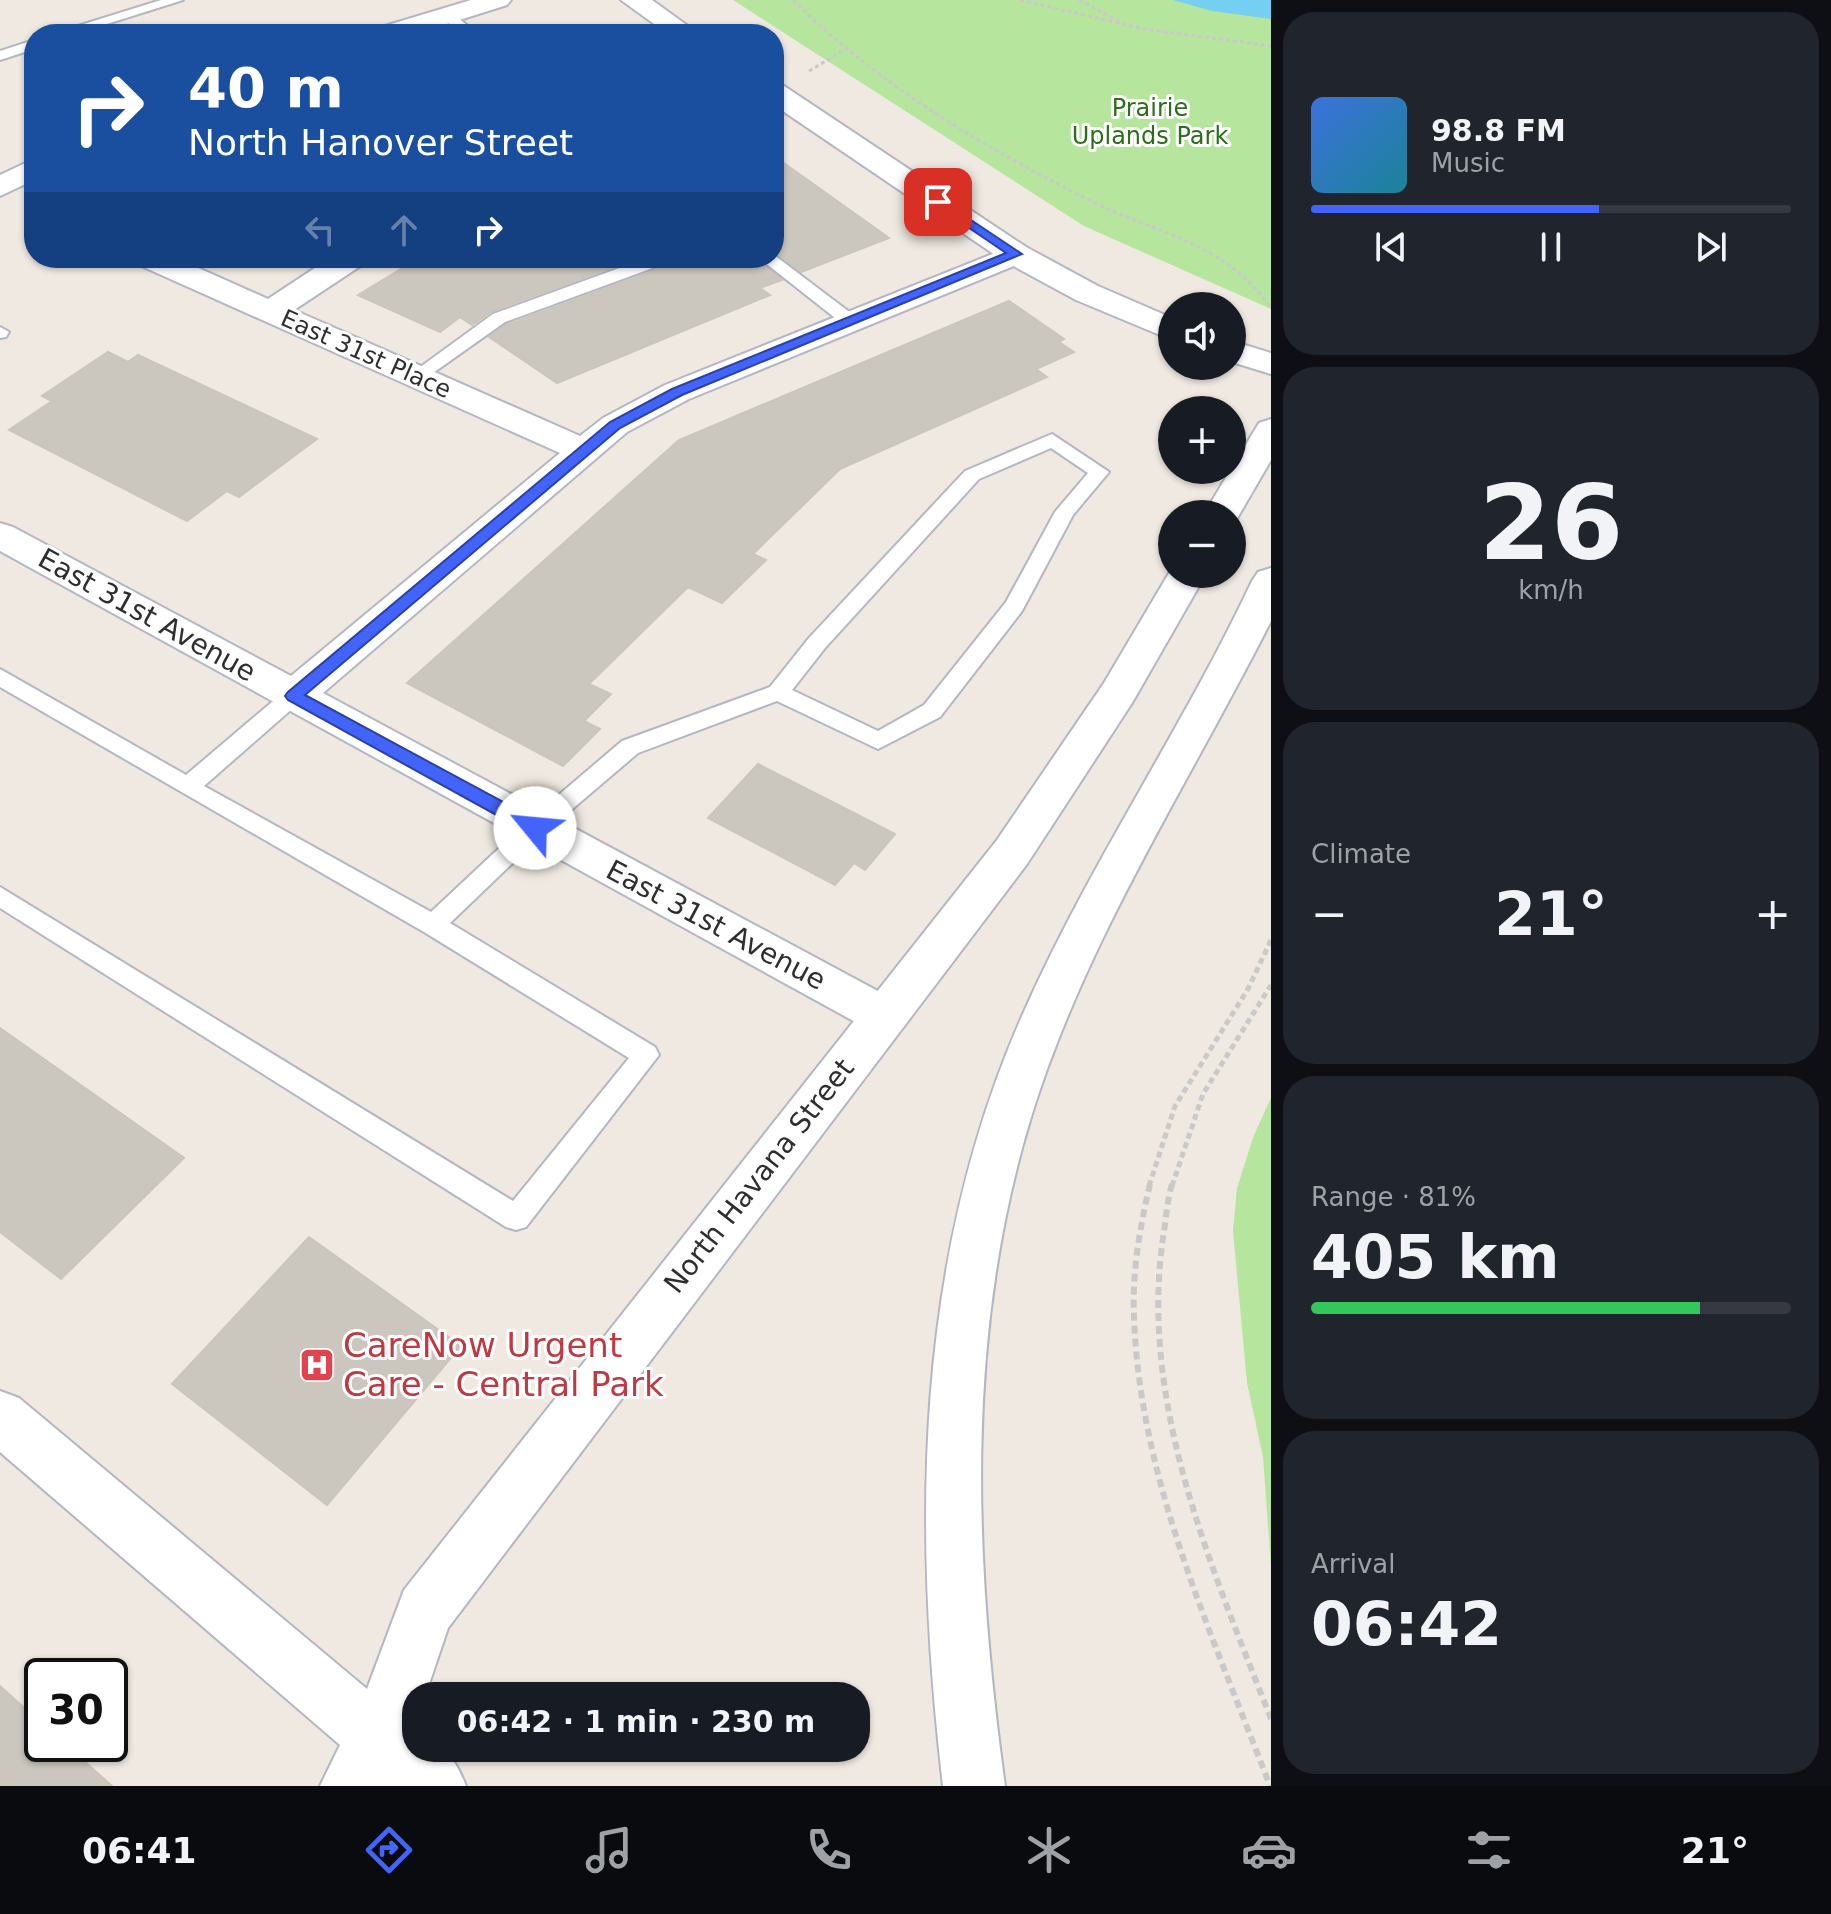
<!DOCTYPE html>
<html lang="en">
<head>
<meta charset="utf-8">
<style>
	:root { --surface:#171b24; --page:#20242c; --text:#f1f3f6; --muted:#9ea1a6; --line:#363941; --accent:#4264fb }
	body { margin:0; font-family:"DejaVu Sans",sans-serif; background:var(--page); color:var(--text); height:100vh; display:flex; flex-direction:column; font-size:30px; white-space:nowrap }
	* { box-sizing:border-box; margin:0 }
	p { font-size:26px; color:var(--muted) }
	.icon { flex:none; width:44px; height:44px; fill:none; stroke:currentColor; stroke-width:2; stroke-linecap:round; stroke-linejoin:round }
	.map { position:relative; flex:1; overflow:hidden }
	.panel { display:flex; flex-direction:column; gap:12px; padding:12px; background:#0d0f14; width:560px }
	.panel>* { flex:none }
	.top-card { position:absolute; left:24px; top:24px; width:760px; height:244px; border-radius:32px; box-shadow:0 2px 6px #0004; background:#1a4fa0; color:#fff; overflow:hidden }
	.controls { position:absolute; left:1158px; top:292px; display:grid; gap:16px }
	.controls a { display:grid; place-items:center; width:88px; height:88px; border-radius:50%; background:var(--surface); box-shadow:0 2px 6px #0004; font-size:40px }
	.speed { position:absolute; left:24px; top:1658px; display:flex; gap:16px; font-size:40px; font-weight:700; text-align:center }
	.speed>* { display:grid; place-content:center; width:104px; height:104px; border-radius:50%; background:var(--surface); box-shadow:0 2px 6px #0004; line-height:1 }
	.speed .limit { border:4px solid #111; border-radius:12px; background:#fff; color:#111 }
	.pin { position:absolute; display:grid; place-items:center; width:68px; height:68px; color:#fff; margin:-34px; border-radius:16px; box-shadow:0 4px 12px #0006 }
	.me { position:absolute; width:88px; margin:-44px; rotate:298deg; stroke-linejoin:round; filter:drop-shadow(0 0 6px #0008) }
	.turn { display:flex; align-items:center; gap:28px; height:168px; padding:0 32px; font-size:36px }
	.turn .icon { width:104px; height:104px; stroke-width:2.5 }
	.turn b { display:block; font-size:56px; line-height:68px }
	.lanes { display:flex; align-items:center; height:76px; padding:0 32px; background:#0003; justify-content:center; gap:40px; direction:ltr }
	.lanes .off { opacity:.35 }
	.big { font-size:60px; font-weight:600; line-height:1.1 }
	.panel .widget { flex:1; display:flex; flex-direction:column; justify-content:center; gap:12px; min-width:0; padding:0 28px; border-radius:32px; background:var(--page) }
	.panel .dial { align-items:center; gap:0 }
	.dial b { font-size:104px; line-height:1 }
	.song { display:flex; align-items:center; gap:24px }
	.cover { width:96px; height:96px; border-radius:12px; background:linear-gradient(135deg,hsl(220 70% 55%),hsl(190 70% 35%)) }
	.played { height:8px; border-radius:4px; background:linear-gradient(90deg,var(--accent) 60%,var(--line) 60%) }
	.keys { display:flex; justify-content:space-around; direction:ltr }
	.heat { display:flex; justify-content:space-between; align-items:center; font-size:44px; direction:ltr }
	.charge { height:12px; border-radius:6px; background:linear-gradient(90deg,#34c759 81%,var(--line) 0) }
	.trip { position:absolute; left:402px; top:1682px; width:468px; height:80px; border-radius:32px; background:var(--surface); box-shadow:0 2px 6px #0004; font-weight:600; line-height:80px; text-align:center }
	.menu { display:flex; height:128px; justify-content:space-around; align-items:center; background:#090b0e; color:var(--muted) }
	.menu .icon { width:56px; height:56px }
	.menu .on { color:var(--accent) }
	.menu b { font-size:36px; color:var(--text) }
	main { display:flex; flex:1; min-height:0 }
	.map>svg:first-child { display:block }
	.green { fill:#b6e59e }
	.water { fill:#75cff0 }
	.building { fill:#cbc7bf; stroke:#cbc5ba; stroke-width:2 }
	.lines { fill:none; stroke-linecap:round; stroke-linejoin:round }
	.lane-casing { stroke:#b4b7c1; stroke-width:4 }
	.street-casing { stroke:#b4b7c1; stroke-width:4 }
	.secondary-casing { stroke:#b4b7c1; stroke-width:4 }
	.path-far2 { stroke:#c9c9c9; stroke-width:3; stroke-dasharray:4 3; stroke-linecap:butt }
	.path-far1 { stroke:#c9c9c9; stroke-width:5; stroke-dasharray:6 4; stroke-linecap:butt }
	.path { stroke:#c9c9c9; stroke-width:6; stroke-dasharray:8 5; stroke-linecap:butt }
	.lane { fill:#fff; fill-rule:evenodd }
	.street { fill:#fff; fill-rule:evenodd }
	.secondary { fill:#fff; fill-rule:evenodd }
	.route { fill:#4264fb; stroke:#2b41a3; stroke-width:2 }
	.labels { text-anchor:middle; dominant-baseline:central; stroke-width:6; stroke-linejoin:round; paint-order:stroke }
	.far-park-label { font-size:24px; fill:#2c6e1b; stroke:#fff }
	.far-street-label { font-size:24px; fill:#2e2e2e; stroke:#fff }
	.street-label { font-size:28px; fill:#2e2e2e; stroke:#fff }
	.near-health-label { font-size:34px; fill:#be3a42; stroke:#fff; text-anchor:start }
</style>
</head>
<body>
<main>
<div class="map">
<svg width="1271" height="1786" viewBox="0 0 1271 1786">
	<rect width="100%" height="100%" fill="#efe9e1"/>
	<path class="green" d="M 733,0 L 1271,0 L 1271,309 L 1084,226 Z
		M 1271,1098 L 1271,1565 L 1263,1457 L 1247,1383 L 1233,1231 L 1237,1188 L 1254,1135 Z"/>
	<path class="water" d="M 1173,0 L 1271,0 L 1271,19 L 1212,11 Z"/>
	<path class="building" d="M 774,156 L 889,238 L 801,272 L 774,252 Z
		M 419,258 L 638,258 L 492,311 L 472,325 L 460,317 L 440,332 L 358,295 Z
		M 674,258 L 756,258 L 782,280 L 760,288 L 770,295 L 557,383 L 489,337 L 506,325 L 670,265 Z
		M 1009,301 L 1064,339 L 1059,342 L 1074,352 L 1036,369 L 1047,377 L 840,469 L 753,554 L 766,560 L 722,603 L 688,587 L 589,684 L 611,694 L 584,721 L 600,729 L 563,766 L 407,683 L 679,440 Z
		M 108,352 L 128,362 L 138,355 L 317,439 L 239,497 L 227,491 L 187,521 L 9,430 L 52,401 L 42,396 Z
		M 758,764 L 854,813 L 895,834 L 865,870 L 854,863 L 835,885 L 708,818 Z
		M 0,1028 L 184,1158 L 61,1279 L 0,1232 Z
		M 309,1237 L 461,1346 L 327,1505 L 172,1384 Z
		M 0,1686 L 42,1724 L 42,1744 L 65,1744 L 112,1786 L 0,1786 Z"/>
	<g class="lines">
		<g class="lane-casing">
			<path id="lane" d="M 161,0 L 183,0 L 75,34 L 52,34 Z
				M 447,12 L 452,13 L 478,34 L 462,34 L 440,16 Z
				M 34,40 L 34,49 L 0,60 L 0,51 Z
				M 774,255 L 856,317 L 859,321 L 856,325 L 844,325 L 759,258 L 774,258 Z
				M 647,258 L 671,258 L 669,262 L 505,322 L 423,380 L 417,381 L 408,376 L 493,314 Z
				M 0,327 L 9,332 L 6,337 L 0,338 Z
				M 1052,434 L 1109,472 L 1073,515 L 1022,611 L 940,717 L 878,749 L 777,701 L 638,753 L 543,834 L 450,923 L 655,1047 L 659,1055 L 526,1227 L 516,1230 L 506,1227 L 0,908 L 0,887 L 513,1201 L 629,1058 L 424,932 L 0,687 L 0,669 L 186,775 L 285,691 L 301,691 L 304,696 L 301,701 L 204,786 L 431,912 L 527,822 L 622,741 L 770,687 L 809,638 L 965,471 ZM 1051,448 L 1088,473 L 1055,512 L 1006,602 L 924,705 L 878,731 L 792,690 L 825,648 L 979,479 Z"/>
		</g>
		<g class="street-casing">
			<path id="street" d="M 471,0 L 511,0 L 507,5 L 415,34 L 374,34 L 378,28 Z
				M 34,159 L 34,180 L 0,196 L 0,175 Z
				M 1015,245 L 1026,247 L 1031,254 L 1026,261 L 689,399 L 627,432 L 323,693 L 900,1003 L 907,1016 L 900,1029 L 884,1035 L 868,1029 L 0,551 L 0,523 L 13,527 L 291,676 L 560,453 L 139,265 L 134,258 L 176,258 L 268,299 L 330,258 L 367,258 L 362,265 L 294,310 L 580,436 L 603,418 L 665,385 Z"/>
		</g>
		<g class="secondary-casing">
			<path id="secondary" d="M 621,0 L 652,0 L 699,34 L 668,34 Z
				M 774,84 L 784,86 L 1026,247 L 1098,286 L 1172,318 L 1172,340 L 1076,300 L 1004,261 L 774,105 Z
				M 1232,341 L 1271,353 L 1271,374 L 1232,362 Z
				M 1271,419 L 1271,460 L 1235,522 L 1232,523 L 1232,514 L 1204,514 L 1259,423 Z
				M 1172,568 L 1172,574 L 1206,574 L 1132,703 L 1027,864 L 448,1628 L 425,1696 L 416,1696 L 416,1748 C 448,1748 454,1757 466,1786 L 320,1786 L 340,1745 L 0,1452 L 0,1391 L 19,1398 L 367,1689 L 404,1590 L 997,840 L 1104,683 Z
				M 1271,568 L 1271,621 C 1189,783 1086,940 1032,1114 C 964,1333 974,1562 1005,1786 L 943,1786 C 913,1528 914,1266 1019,1023 C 1085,870 1181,732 1252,581 L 1258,572 Z"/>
		</g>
		<path class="path-far2" d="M 793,0 C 879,85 983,147 1091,201 C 1158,234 1225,242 1271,308
			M 1020,0 L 1144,29 L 1271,46
			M 1079,0 L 1120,22
			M 809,71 L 846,49"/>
		<path class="path-far1" d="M 1149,1186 L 1175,1106 L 1248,989 L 1271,940
			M 1172,1186 L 1203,1094 L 1271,985"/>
		<path class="path" d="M 1150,1184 C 1140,1227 1132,1271 1134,1316 C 1139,1479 1213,1636 1270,1786
			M 1172,1184 C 1167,1201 1166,1220 1163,1238 C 1139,1404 1212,1568 1271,1719"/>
		<use href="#lane" class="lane"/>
		<use href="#street" class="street"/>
		<use href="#secondary" class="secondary"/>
	</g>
	<path class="route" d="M 938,198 L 1022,254 L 682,395 L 620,428 L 305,695 L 542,823 L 544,828 L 542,833 L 529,833 L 288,700 L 285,696 L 288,692 L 610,422 L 672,389 L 1006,253 L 934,204 L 934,199 Z"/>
	<defs>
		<g id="hospital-square" transform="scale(1.8)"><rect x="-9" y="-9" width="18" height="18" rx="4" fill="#e0444e" stroke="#fff"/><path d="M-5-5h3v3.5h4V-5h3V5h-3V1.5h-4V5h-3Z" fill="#fff"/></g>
	</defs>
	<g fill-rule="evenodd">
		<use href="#hospital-square" x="317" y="1365"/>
	</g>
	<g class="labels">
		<g class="far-park-label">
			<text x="1150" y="108">Prairie<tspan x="1150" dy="28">Uplands Park</tspan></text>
		</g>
		<g class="far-street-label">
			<text transform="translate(366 354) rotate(24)">East 31st Place</text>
		</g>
		<g class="street-label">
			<text transform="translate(147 615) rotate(29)">East 31st Avenue</text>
			<text transform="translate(716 925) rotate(28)">East 31st Avenue</text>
			<text transform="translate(759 1176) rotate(-52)">North Havana Street</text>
		</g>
		<g class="near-health-label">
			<text x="343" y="1345">CareNow Urgent<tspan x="343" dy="39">Care - Central Park</tspan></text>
		</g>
	</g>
</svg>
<div class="controls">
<a><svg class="icon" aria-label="sound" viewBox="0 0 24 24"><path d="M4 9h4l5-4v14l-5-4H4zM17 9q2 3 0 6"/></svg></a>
<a>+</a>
<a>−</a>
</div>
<div class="speed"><div class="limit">30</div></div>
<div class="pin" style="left:938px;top:202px;background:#d93025"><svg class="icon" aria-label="arrive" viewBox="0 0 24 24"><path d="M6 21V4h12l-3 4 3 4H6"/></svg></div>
<svg class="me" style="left:535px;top:828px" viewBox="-20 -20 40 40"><circle r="19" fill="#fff"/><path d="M0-13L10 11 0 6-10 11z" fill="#4264fb"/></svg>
<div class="trip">06:42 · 1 min · 230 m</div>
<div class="top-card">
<div class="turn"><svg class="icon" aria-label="right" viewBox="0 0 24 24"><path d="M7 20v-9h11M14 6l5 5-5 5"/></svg><div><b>40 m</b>North Hanover Street</div></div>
<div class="lanes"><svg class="icon off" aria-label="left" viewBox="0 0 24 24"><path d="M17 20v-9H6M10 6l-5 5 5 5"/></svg><svg class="icon off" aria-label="ahead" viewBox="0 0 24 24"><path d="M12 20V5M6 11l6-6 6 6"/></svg><svg class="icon" aria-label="right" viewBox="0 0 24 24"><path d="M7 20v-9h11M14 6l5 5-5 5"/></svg></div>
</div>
</div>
<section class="panel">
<div class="widget">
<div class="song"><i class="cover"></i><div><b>98.8 FM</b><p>Music</p></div></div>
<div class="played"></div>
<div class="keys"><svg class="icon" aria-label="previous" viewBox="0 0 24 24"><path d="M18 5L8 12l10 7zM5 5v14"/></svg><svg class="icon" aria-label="pause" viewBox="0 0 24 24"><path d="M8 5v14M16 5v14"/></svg><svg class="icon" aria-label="next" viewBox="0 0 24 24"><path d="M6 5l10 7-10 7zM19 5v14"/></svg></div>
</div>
<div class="widget dial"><b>26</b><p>km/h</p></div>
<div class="widget"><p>Climate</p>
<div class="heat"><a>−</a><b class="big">21°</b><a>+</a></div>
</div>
<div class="widget"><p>Range · 81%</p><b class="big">405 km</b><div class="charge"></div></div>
<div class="widget"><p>Arrival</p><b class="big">06:42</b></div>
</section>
</main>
<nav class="menu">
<b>06:41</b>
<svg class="icon on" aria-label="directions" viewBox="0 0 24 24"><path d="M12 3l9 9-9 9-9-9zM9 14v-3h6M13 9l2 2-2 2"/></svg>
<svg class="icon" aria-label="music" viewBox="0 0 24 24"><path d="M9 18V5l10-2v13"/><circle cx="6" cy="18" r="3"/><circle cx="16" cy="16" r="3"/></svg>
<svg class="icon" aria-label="phone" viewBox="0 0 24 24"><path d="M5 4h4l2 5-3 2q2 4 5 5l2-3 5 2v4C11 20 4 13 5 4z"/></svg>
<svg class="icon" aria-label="climate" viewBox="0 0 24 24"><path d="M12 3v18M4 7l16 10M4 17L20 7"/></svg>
<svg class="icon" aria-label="car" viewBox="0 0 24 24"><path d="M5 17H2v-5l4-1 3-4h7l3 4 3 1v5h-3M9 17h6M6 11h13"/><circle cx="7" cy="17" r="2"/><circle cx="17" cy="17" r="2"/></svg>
<svg class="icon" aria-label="filters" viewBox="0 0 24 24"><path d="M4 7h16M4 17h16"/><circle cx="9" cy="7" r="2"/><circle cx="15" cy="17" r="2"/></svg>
<b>21°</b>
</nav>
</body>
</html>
